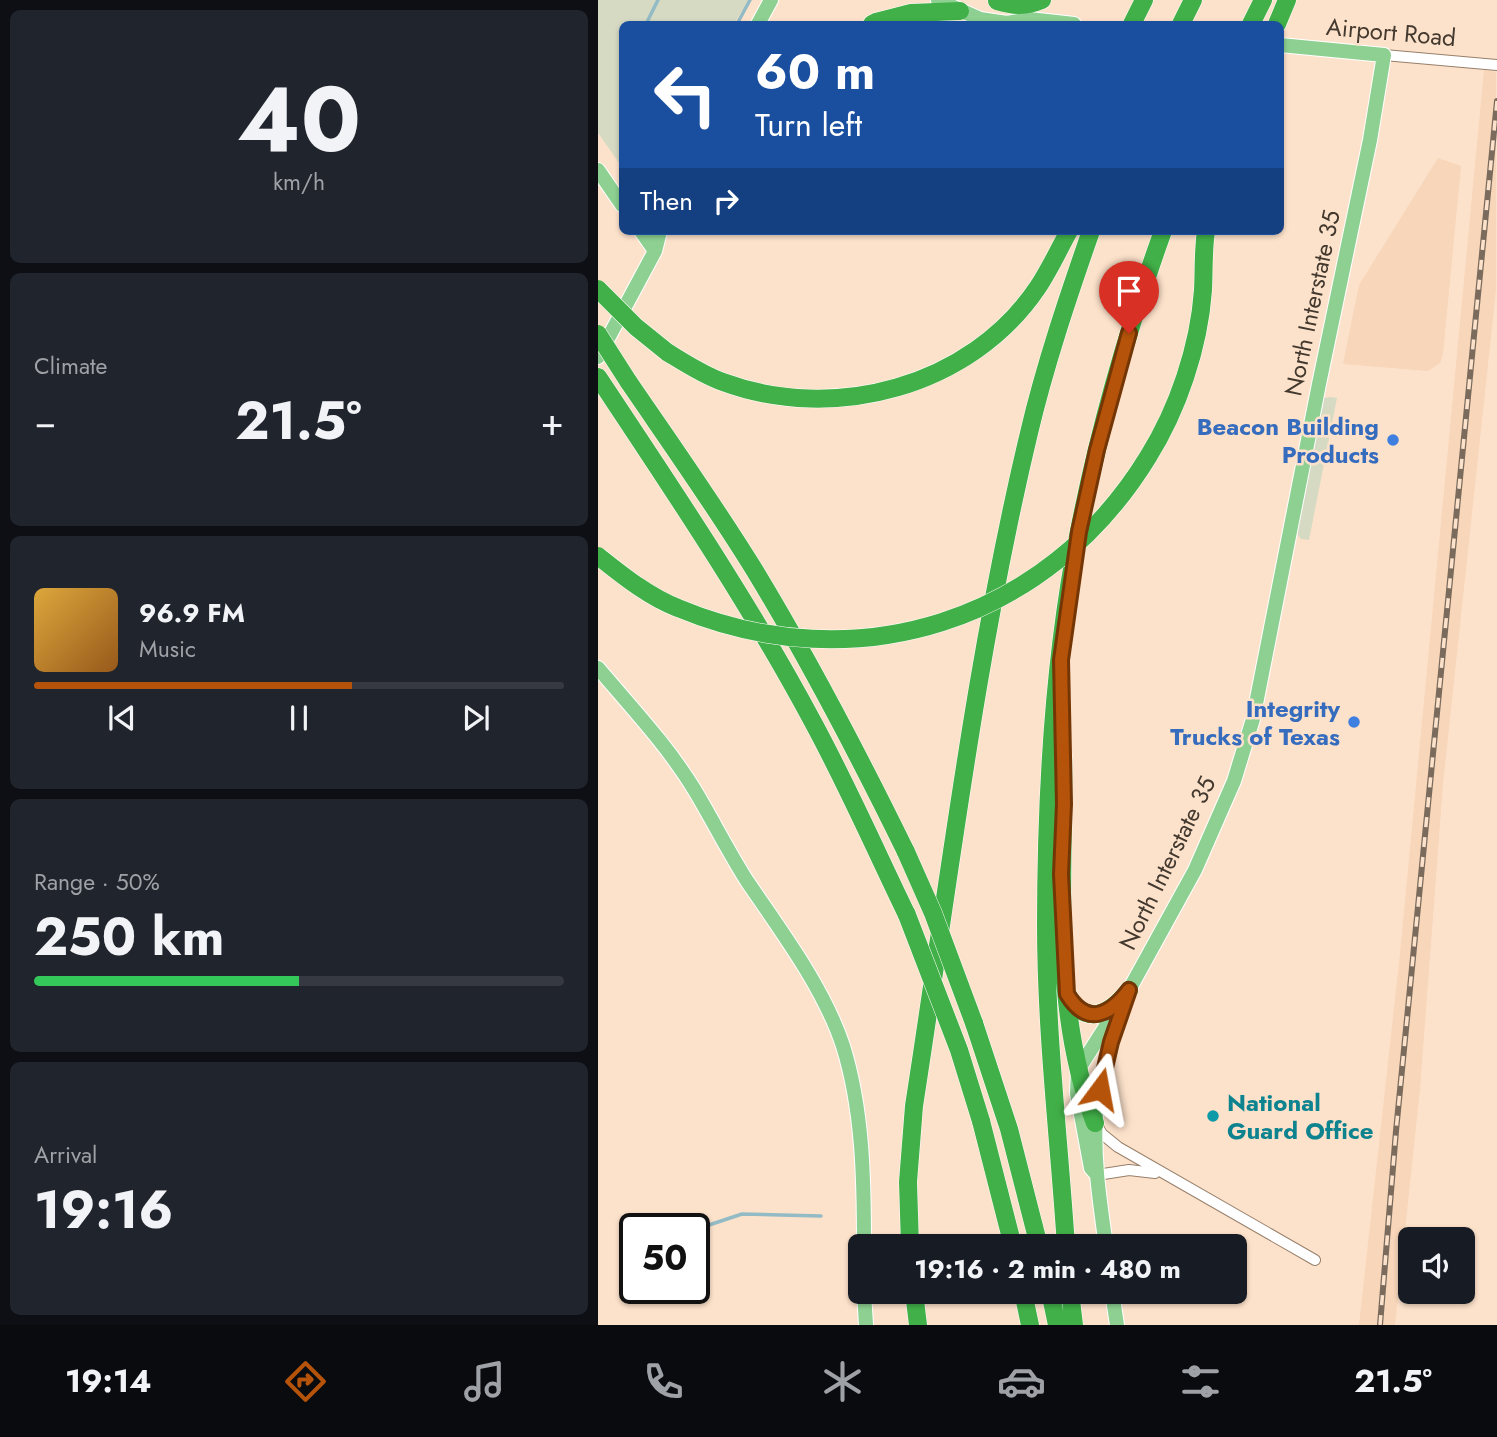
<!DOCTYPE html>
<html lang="en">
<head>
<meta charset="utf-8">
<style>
	:root { --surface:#171b24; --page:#20242c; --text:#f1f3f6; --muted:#9ea1a6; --line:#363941; --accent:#b45309 }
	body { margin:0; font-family:Jost,sans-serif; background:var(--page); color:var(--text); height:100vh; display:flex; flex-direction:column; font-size:26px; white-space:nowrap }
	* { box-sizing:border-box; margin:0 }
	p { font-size:23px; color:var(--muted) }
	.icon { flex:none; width:38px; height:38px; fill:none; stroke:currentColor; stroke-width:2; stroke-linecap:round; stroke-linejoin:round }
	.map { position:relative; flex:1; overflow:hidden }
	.panel { display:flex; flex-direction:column; gap:10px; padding:10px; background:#0d0f14; width:598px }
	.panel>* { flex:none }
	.top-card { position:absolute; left:21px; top:21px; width:665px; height:214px; border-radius:10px; box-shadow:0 2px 5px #0004; background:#1a4fa0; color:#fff; overflow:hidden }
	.buttons { position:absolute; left:800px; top:1227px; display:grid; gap:14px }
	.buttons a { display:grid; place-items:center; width:77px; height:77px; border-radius:10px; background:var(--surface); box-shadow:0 2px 5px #0004; font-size:35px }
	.speed { position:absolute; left:21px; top:1213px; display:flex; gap:14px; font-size:35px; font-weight:700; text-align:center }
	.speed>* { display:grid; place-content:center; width:91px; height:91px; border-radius:50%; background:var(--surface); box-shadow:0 2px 5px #0004; line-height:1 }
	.speed .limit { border:4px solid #111; border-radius:10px; background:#fff; color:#111 }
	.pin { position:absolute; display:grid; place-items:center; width:60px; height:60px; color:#fff; margin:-72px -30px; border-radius:50% 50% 50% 0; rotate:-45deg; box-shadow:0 0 7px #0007 }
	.pin .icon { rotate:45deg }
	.me { position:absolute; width:77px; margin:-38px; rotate:13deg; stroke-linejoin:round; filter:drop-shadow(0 0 5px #0008) }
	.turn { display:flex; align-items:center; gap:24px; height:147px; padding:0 21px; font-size:32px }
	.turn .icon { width:91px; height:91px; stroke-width:2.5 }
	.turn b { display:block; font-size:49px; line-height:60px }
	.then { display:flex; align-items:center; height:66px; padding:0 21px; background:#0003; gap:14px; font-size:26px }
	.big { font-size:52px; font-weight:700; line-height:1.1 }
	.panel .card { flex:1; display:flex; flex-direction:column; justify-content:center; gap:10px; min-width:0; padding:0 24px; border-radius:10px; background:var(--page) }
	.panel .dial { align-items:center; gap:0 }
	.dial b { font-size:91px; line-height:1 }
	.song { display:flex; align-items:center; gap:21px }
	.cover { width:84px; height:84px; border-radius:10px; background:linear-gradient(135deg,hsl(40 70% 55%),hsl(30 70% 35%)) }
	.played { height:7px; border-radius:4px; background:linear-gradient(90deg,var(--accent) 60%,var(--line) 60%) }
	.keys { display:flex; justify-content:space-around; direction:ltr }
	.heat { display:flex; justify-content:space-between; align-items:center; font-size:38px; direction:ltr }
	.charge { height:10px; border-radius:5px; background:linear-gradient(90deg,#34c759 50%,var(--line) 0) }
	.trip { position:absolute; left:250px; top:1234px; width:399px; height:70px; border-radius:10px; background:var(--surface); box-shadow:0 2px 5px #0004; font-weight:700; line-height:70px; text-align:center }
	.tab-bar { display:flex; height:112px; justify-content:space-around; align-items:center; background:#090b0e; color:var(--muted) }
	.tab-bar .icon { width:49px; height:49px }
	.tab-bar .selected { color:var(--accent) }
	.tab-bar b { font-size:32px; color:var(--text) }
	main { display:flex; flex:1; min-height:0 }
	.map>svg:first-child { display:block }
	.built { fill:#f7d6b9 }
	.green { fill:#d6dac3 }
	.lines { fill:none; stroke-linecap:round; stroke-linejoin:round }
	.stream { stroke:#93bbc5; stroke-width:3.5 }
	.minor-casing { stroke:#977f6a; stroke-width:12 }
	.major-casing { stroke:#fff; stroke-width:16 }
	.highway-casing { stroke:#fff; stroke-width:19 }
	.minor { stroke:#fff; stroke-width:10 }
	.major { stroke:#8dd091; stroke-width:14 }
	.highway { stroke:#41b048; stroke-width:18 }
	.rail-casing { stroke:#7a6b5d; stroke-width:6 }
	.rail { stroke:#fde2cb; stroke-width:3.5; stroke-dasharray:10; stroke-linecap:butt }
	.highway-bridge-casing { stroke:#fff; stroke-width:19; stroke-linecap:butt }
	.highway-bridge { stroke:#41b048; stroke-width:18 }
	.route-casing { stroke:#753606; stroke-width:18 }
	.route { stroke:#b45309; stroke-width:12 }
	.shop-dot { fill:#3f7fe0; stroke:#fde2cb; stroke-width:2.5 }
	.culture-dot { fill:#0f9aa8; stroke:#fde2cb; stroke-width:2.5 }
	.labels { text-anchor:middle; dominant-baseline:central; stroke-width:5; stroke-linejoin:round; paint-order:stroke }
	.street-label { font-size:24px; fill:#43392f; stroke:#fde2cb }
	.shop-label { font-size:24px; font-weight:bold; fill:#366cbe; stroke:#fde2cb; text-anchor:end }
	.culture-label { font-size:24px; font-weight:bold; fill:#0d838f; stroke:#fde2cb; text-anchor:start }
</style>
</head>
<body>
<main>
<section class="panel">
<div class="card dial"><b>40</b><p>km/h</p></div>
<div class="card"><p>Climate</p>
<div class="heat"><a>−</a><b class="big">21.5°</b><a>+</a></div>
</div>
<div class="card">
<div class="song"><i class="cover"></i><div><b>96.9 FM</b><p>Music</p></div></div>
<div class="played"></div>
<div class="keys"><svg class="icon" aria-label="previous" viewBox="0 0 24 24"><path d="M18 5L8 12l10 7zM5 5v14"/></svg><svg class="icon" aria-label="pause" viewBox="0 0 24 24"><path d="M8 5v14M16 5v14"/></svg><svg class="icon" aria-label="next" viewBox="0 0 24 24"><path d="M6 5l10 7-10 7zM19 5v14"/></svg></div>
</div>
<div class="card"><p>Range · 50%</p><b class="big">250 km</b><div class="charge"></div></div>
<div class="card"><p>Arrival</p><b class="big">19:16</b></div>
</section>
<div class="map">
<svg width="899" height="1325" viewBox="0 0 899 1325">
	<rect width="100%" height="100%" fill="#fde2cb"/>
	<path class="built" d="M 886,70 L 898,72 L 898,290 L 845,784 L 822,1089 L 797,1325 L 761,1325 L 802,954 Z
		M 840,158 L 863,166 L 845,354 L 842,363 L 830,371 L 745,364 L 761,285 Z"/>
	<path class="green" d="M 0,0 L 150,0 L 136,24 L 24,24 L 24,167 L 0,133 Z
		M 733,397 L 739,398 L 711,540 L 703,539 L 697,531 L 721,403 L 726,398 Z"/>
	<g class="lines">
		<path class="stream" d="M 48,24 L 60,0
			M 139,24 L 152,0
			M 96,1230 L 144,1214 L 223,1216"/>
		<g class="minor-casing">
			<path id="minor" d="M 786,55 L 899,65
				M 498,1123 L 504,1134 L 520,1147 L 717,1260
				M 499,1175 L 531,1170 L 557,1173"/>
		</g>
		<g class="major-casing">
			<path id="major" d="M 340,0 L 382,19 L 409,23 L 431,19 L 476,24
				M 160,24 L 173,0
				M 0,170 L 24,205
				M 43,231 L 57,251
				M 0,357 L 57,251 L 62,231
				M 0,668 C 33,707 69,745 96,789 C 114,819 130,851 149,881 C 183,931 226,988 245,1046 C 265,1110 266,1180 266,1246
				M 499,1175 L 493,1168 L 479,1093 L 480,1070 L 531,990 L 597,870 L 636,781 L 655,719 L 721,384 L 772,140 L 786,55 L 682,45
				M 508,1246 C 502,1203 495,1159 498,1115 C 500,1081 511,1047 522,1014
				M 266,1292 L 268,1325
				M 514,1292 L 519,1325"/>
		</g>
		<g class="highway-casing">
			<path id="highway" d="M 399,1 C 416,6 427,7 444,0
				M 274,24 L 278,22 L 313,13 L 362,11
				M 534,24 L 546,0
				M 583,24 L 595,0
				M 653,24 L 665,0
				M 679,24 L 689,0
				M 69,352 C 87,363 105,375 125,382 C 236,423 373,387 440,287 C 452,269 461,249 471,231
				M 0,377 C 75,490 152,604 216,724 C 250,787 278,851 309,915
				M 30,381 C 73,444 117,506 157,571 C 212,662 261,756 308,852
				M 550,457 C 580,409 601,347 605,290 C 606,270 605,251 608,231
				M 465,755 C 467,877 452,1006 497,1123
				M 469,994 C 488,1028 512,1014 531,990
				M 376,1023 L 411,1129 L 441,1246
				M 383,1121 L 415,1246
				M 312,1246 L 310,1182 L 316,1106 C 351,881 378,654 431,433 C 447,365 470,297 493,231
				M 468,1246 C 461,1139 448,1032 448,925 C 448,798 456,655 481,531 C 501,429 530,328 565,231
				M 316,1292 L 320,1325
				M 425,1292 L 432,1325
				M 452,1292 L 459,1325
				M 472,1292 L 476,1325"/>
		</g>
		<use href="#minor" class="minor"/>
		<use href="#major" class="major"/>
		<use href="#highway" class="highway"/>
		<g class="rail-casing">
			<path id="rail" d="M 782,1325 L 798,1131 L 899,101"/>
		</g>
		<use href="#rail" class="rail"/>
		<g class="highway-bridge-casing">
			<path id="highway-bridge" d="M 0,289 L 38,327 L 69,352
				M 0,334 L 30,381
				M 0,556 C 24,575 51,597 80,608 C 258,682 449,622 550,457
				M 308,852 L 335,913 L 376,1023
				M 309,915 L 361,1050 L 383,1121"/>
		</g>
		<use href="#highway-bridge" class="highway-bridge"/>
	</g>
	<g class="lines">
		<g class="route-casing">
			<path id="route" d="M 502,1089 L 513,1042 L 531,990 C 512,1015 489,1027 469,994 L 463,874 L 466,804 L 463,660 L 481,532 L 499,450 L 531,333"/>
		</g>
		<use href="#route" class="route"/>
	</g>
	<g class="shop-dot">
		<circle cx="795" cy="440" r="7"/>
		<circle cx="756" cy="722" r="7"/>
	</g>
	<circle class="culture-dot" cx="615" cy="1116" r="7"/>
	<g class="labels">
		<g class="street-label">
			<text transform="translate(793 32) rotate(5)">Airport Road</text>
			<text transform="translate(714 303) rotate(-78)">North Interstate 35</text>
			<text transform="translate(569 863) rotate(-64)">North Interstate 35</text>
		</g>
		<g class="shop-label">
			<text x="781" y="426">Beacon Building<tspan x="781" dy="28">Products</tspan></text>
			<text x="742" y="708">Integrity<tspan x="742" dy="28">Trucks of Texas</tspan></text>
		</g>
		<g class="culture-label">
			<text x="629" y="1102">National<tspan x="629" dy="28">Guard Office</tspan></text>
		</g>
	</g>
</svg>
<div class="buttons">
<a><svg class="icon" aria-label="sound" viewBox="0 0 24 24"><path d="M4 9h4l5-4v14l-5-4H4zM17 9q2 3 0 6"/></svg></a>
</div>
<div class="speed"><div class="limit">50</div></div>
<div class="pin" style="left:531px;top:333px;background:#d93025"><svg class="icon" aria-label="arrive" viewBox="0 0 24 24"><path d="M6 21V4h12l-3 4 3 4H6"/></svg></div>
<svg class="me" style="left:502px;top:1089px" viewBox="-20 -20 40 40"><path d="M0-17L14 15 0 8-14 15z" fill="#b45309" stroke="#fff" stroke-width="4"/></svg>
<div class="trip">19:16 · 2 min · 480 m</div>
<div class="top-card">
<div class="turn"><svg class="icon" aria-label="left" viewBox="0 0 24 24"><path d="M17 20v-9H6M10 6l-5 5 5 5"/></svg><div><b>60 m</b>Turn left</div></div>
<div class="then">Then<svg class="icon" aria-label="right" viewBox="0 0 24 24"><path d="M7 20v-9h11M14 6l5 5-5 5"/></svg></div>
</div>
</div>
</main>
<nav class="tab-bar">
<b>19:14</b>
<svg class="icon selected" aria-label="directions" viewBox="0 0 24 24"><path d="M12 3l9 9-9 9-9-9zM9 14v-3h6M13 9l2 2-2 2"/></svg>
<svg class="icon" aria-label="music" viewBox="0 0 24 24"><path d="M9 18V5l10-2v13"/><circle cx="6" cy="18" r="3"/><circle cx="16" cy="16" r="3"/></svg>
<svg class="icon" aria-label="phone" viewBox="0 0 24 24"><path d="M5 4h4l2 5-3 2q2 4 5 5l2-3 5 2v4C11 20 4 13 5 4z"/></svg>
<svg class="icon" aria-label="climate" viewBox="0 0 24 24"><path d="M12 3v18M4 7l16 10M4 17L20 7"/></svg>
<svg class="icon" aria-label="car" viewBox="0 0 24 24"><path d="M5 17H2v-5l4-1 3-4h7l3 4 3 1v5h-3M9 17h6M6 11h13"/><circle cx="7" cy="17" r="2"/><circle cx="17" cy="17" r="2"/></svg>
<svg class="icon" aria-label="filters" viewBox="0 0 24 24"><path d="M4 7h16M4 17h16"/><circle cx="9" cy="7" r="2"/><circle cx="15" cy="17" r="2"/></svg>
<b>21.5°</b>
</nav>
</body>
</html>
